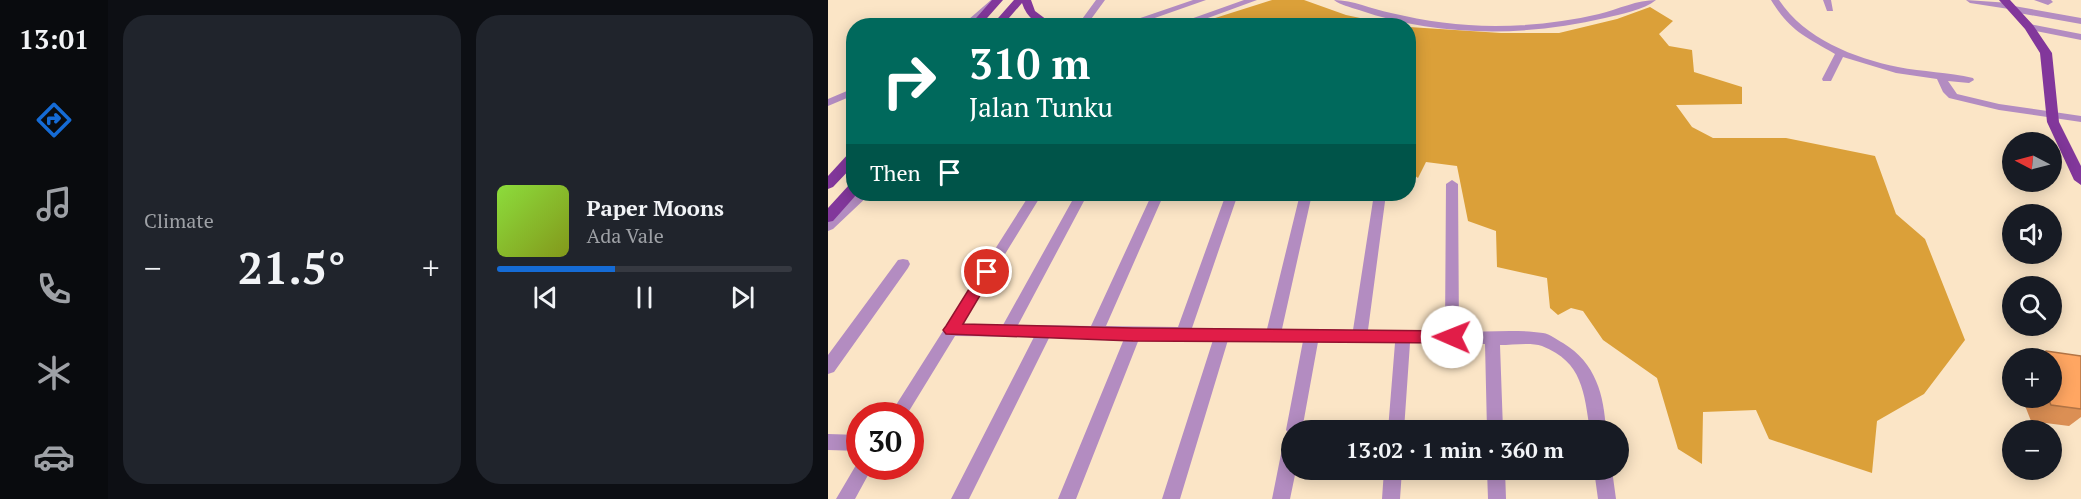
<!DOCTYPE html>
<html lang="en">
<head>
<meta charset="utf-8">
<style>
	:root { --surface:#171b24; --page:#20242c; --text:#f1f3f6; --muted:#9ea1a6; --line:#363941; --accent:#156bd5 }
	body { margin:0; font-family:"PT Serif",serif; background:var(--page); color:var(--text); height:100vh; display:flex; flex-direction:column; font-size:22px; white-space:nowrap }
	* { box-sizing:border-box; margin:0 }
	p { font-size:20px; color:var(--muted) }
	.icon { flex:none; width:33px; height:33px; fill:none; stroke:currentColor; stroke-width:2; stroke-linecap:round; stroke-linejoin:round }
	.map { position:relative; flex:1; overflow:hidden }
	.details { display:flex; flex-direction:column; gap:15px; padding:15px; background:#0d0f14; width:720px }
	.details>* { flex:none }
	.guide { position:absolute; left:18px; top:18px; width:570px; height:183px; border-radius:24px; box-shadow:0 3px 15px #0003; background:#00695c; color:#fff; overflow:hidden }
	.needle { width:39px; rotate:276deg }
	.controls { position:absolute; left:1174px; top:132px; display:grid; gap:12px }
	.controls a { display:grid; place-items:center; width:60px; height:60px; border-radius:50%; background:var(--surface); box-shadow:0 3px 15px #0003; font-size:30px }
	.speed { position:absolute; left:18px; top:402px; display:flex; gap:12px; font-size:30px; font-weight:700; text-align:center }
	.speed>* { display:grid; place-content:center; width:78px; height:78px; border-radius:50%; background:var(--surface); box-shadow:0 3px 15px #0003; line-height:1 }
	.speed .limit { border:9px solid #d22; background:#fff; color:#111 }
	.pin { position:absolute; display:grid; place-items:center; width:51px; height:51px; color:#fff; margin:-26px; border:3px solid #fff; border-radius:50%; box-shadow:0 2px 6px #0007 }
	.me { position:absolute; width:66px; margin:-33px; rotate:271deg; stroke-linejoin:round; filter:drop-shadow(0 0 4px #0008) }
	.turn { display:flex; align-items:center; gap:21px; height:126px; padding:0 24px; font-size:27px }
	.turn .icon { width:78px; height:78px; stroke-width:2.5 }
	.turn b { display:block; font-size:42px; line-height:51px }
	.then { display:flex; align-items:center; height:57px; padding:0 24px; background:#0003; gap:12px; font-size:22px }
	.big { font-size:45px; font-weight:600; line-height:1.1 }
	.details .widget { flex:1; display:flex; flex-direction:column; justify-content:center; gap:9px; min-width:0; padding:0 21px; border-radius:24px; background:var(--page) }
	.song { display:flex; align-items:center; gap:18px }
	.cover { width:72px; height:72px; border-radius:9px; background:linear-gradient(135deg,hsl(90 70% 55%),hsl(70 70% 35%)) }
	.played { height:6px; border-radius:3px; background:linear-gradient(90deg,var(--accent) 40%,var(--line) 40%) }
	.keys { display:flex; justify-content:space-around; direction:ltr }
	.heat { display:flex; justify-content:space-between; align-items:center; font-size:33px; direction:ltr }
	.details .tiles { flex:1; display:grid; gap:15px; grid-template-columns:repeat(2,1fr) }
	.trip { position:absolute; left:453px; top:420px; width:348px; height:60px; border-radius:30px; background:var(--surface); box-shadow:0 3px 15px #0003; font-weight:600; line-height:60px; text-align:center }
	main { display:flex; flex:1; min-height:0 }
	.menu { display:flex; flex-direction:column; width:108px; justify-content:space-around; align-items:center; background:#090b0e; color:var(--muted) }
	.menu .icon { width:42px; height:42px }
	.menu .current { color:var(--accent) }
	.menu b { font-size:27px; color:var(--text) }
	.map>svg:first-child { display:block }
	.forest { fill:#dba039 }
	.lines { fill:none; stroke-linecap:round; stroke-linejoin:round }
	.minor { fill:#b38cc1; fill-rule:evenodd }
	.major { fill:#82379b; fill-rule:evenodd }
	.wall { fill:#db8f54 }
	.building { fill:#ffa662; stroke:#b27445; stroke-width:1.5 }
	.route { fill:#e11d48; stroke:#92132f; stroke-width:1.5 }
</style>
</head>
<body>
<main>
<nav class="menu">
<b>13:01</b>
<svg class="icon current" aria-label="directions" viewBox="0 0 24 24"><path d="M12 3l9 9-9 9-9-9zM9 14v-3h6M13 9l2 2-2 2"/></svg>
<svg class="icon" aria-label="music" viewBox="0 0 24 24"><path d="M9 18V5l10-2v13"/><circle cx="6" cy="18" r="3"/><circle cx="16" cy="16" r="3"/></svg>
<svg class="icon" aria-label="phone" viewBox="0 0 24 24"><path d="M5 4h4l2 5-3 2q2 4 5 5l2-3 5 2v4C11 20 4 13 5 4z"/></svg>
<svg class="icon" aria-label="climate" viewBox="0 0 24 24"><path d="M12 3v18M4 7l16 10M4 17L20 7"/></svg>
<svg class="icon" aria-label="car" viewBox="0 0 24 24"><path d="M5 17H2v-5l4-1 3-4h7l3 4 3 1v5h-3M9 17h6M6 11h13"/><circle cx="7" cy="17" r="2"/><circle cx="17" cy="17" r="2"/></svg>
</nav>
<section class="details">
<div class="tiles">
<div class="widget"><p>Climate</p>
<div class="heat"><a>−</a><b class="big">21.5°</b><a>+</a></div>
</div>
<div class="widget">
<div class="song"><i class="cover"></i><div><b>Paper Moons</b><p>Ada Vale</p></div></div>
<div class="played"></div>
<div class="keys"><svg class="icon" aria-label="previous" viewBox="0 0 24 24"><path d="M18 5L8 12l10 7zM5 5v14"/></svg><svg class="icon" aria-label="pause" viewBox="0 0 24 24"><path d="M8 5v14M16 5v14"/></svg><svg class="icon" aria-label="next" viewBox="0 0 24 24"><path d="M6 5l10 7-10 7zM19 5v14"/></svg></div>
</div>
</div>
</section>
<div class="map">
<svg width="1253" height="499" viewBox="0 0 1253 499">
	<rect width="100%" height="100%" fill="#fbe5c6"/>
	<path class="forest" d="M 444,0 L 476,0 L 518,15 L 565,25 L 365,25 Z
		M 822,7 L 845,21 L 831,34 L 841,46 L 864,50 L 866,72 L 914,87 L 914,104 L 848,105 L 864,127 L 885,138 L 958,138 L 1047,156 L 1068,214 L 1097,239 L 1137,340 L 1096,394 L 1049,421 L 1044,473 L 941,439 L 928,410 L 875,412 L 874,464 L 850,449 L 829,378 L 775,340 L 755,311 L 743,308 L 730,315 L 722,308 L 719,278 L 669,267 L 668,231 L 640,221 L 629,166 L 598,162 L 590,178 L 581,171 L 581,27 L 673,33 L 731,33 L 789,19 Z"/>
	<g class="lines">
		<path class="minor" d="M 163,0 L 172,0 L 143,26 L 133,26 Z
			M 268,0 L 277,0 L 258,26 L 249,26 Z
			M 365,0 L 378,0 L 304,26 L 289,26 Z
			M 416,0 L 429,0 L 358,26 L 343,26 Z
			M 506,0 C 525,0 543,9 563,13 C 597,21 632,26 667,26 C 702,26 737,22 771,14 C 791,9 809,0 828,0 C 816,10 793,14 777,18 C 697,37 609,37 531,10 C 522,7 512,5 506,0 Z
			M 943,0 L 951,0 C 977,39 1026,58 1070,67 C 1095,72 1120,72 1145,78 L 1146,80 L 1141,83 L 1120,81 L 1129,94 L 1171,104 L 1253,116 L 1253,122 L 1171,110 L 1121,98 L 1115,92 L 1109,79 L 1068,73 L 1015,57 L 1003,81 L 995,81 L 994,79 L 1007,54 C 976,36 962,31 943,0 Z
			M 995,0 L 1003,0 L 1005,11 L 999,11 Z
			M 1138,0 L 1182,3 L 1186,6 L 1253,18 L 1253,24 L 1185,12 L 1181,9 L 1142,3 Z
			M 1206,0 L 1223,0 L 1225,2 L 1220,5 Z
			M 1201,24 L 1253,34 L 1253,40 L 1198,29 L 1196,27 Z
			M 26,88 L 26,95 L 0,106 L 0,99 Z
			M 624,180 L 630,184 L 631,332 C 657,332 690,329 715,333 C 722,334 729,340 735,343 C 768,363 776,395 778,430 L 762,430 C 756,393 755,362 714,346 C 703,342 684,345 672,345 L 675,430 L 659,430 L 657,344 L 582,343 L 576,430 L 560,430 L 567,343 L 490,342 L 474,430 L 464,430 L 464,470 L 468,470 L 462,499 L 444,499 L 455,444 L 458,438 L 463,437 L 458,430 L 475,341 L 400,340 L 352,499 L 334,499 L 385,340 L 311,339 L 248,499 L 230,499 L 296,339 L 221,338 L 141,499 L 123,499 L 206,337 L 127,336 L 78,416 L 61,416 L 202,194 L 214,194 L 134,324 L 175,325 L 244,201 L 250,197 L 256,201 L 190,325 L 263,326 L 324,194 L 336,194 L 278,326 L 350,327 L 398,194 L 410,194 L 364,328 L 439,329 L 472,194 L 484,194 L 454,329 L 525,330 L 546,194 L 558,194 L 540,330 L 617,331 L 618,184 Z
			M 29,194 L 42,194 L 5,229 L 0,231 L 0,219 Z
			M 75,259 L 80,260 L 82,264 L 80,268 L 6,372 L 0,374 L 0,355 L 70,260 Z
			M 0,434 L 32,435 L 32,451 L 0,450 Z
			M 31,460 L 32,466 L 45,466 L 27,499 L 8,499 Z
			M 556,470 L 574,470 L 572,499 L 554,499 Z
			M 659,470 L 677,470 L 678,499 L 660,499 Z
			M 766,470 L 784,470 L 788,499 L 770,499 Z"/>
		<path class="major" d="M 164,0 L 175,0 L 152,26 L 141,26 Z
			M 186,0 L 203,0 L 207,11 L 227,26 C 210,26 199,19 194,3 L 174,26 L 163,26 Z
			M 1171,0 L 1182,0 L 1205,25 L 1224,53 L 1231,122 L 1253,166 L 1253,185 L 1246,180 L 1219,122 L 1212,53 L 1197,29 Z
			M 295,22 L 300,25 L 286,26 L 287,24 Z
			M 26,152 L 26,165 L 5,187 L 0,189 L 0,176 L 21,153 Z
			M 26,184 L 26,194 L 29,194 L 5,221 L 0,222 L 0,208 L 21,185 Z"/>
	</g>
	<path class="wall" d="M 1253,356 L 1253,417 L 1241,426 L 1203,421 L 1194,398 L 1224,398 Z"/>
	<path class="building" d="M 1218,351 L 1253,356 L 1253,409 L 1223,405 L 1220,398 L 1224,398 L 1224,358 L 1210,358 Z"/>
	<path class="route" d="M 159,266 L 166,272 L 135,324 L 305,328 L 624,331 L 630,332 L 632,337 L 630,341 L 624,343 L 305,341 L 118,334 L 115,330 L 118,326 L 154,268 Z"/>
</svg>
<div class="controls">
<a><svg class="needle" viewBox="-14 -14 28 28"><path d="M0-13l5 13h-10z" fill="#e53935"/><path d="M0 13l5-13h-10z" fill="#9ea1a6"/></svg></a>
<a><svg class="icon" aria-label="sound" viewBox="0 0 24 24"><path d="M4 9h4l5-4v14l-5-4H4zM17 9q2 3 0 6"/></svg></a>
<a><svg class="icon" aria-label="search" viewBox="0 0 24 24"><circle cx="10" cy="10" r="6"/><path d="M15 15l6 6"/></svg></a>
<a>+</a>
<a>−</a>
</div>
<div class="speed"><div class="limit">30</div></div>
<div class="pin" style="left:159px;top:272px;background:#d93025"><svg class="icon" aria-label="arrive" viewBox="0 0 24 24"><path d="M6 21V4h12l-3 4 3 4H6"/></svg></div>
<svg class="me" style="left:624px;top:337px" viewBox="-20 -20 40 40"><circle r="19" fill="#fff"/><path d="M0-13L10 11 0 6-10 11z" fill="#e11d48"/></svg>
<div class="trip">13:02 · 1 min · 360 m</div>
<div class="guide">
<div class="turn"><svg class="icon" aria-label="right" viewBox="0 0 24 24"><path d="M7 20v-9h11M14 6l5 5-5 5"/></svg><div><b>310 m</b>Jalan Tunku</div></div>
<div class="then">Then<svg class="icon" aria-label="arrive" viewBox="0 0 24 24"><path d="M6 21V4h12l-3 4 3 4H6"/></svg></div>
</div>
</div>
</main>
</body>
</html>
